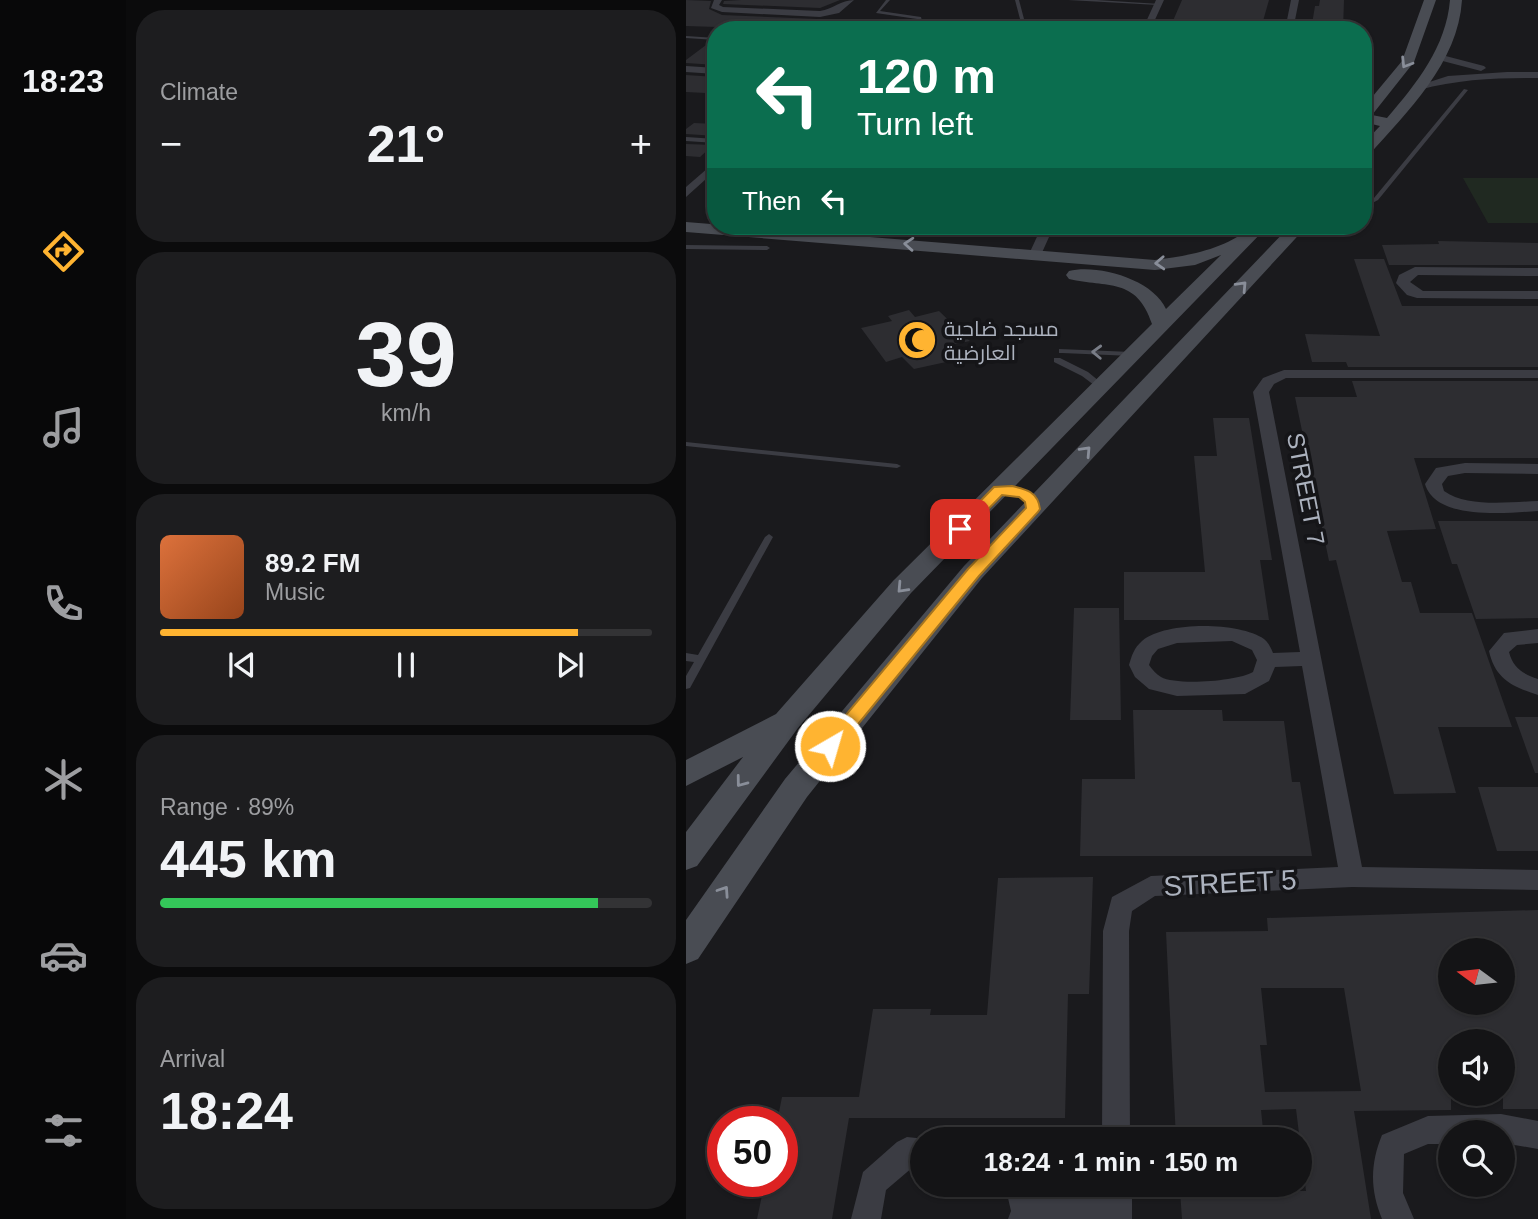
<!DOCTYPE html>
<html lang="en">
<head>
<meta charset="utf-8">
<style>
	:root { --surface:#141416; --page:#1d1d1f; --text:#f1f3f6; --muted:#9d9ea1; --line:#333335; --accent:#ffb431 }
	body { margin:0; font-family:Helvetica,Cairo,sans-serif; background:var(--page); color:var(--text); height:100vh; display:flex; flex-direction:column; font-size:26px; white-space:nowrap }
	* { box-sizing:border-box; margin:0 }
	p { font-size:23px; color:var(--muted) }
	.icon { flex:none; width:38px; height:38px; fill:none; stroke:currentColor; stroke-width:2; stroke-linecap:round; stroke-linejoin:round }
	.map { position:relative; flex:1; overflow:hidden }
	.sheet { display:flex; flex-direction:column; gap:10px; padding:10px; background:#0b0b0c; width:560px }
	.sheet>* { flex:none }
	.top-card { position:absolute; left:21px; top:21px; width:665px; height:214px; border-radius:28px; box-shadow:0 2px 5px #0004,0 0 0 2px var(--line); background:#0b6e4f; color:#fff; overflow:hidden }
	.needle { width:46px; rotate:285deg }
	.controls { position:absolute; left:752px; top:938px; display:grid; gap:14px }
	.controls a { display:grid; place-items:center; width:77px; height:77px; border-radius:50%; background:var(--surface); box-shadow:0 2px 5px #0004,0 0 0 2px var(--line); font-size:35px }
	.speed { position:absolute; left:21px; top:1106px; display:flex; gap:14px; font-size:35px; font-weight:700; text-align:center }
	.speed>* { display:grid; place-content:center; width:91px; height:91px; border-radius:50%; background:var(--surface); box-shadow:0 2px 5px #0004,0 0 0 2px var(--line); line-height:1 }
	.speed .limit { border:10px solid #d22; background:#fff; color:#111 }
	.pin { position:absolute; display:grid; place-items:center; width:60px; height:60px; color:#fff; margin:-30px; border-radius:14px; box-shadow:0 4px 10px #0006 }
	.me { position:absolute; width:77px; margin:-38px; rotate:38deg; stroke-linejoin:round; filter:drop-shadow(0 0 5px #0008) }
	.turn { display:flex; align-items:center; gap:24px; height:147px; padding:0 35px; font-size:32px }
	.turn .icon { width:91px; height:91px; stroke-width:2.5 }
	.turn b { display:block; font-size:49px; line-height:60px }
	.then { display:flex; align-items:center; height:66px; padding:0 35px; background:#0003; gap:14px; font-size:26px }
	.big { font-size:52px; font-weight:600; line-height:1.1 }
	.sheet .card { flex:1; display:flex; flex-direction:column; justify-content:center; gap:10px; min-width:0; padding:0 24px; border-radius:28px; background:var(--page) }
	.sheet .dial { align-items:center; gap:0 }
	.dial b { font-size:91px; line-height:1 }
	.song { display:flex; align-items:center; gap:21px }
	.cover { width:84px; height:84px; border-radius:10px; background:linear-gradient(135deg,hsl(20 70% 55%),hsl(20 70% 35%)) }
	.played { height:7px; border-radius:4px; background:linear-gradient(90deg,var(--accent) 85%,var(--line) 85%) }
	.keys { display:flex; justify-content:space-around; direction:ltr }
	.heat { display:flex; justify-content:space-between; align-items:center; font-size:38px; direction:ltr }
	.charge { height:10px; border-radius:5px; background:linear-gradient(90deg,#34c759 89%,var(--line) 0) }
	.trip { position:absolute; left:224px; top:1127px; width:402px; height:70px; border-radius:35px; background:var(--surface); box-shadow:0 2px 5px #0004,0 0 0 2px var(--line); font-weight:600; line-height:70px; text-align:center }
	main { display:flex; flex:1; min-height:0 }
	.dock { display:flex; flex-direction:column; width:126px; justify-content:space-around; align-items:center; background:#080809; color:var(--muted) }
	.dock .icon { width:49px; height:49px }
	.dock .current { color:var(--accent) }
	.dock b { font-size:32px; color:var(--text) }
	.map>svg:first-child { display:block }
	.green { fill:#202921 }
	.building { fill:#2d2d31; fill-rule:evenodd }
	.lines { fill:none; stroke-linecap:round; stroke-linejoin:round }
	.lane { fill:#3b3c43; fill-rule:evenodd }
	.street { fill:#3b3c43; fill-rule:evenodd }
	.secondary { fill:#494c53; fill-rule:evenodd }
	.oneway { stroke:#898e99 }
	.oneway2 { stroke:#797d87 }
	.route { fill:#ffb431; stroke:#a67520; stroke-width:2 }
	.labels { text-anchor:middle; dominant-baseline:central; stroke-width:7; stroke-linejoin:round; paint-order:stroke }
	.far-poi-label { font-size:21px; fill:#acb2be; stroke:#151518; text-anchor:start }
	.street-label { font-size:24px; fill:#acb2be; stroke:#151518 }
	.near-street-label { font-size:28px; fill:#acb2be; stroke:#151518 }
</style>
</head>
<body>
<main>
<nav class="dock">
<b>18:23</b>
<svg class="icon current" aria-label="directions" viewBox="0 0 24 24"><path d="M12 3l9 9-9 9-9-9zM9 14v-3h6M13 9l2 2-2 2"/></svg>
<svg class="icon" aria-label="music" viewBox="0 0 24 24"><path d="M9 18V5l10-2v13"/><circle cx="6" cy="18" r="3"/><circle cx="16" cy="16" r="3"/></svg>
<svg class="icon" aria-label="phone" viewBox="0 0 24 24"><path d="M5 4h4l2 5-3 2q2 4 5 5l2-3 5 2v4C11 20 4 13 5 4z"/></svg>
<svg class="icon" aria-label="climate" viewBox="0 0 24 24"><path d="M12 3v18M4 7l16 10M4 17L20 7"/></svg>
<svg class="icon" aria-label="car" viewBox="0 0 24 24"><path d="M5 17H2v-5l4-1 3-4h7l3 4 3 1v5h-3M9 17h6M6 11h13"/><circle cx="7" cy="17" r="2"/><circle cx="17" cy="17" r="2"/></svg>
<svg class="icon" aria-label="filters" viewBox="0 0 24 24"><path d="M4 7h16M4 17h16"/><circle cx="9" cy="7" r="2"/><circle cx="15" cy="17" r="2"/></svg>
</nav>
<section class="sheet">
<div class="card"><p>Climate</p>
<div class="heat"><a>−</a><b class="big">21°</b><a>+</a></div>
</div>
<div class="card dial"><b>39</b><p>km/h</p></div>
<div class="card">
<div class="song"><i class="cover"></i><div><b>89.2 FM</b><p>Music</p></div></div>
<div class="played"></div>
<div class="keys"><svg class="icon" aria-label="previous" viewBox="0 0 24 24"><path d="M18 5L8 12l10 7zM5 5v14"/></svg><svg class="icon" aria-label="pause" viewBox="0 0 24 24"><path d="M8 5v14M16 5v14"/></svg><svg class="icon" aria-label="next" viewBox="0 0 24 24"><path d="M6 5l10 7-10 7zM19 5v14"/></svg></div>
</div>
<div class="card"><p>Range · 89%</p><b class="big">445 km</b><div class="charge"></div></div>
<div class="card"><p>Arrival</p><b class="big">18:24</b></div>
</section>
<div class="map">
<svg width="852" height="1219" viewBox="0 0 852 1219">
	<rect width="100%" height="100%" fill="#1a1a1d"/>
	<path class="green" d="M 777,178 L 852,178 L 852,223 L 802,223 Z"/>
	<path class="building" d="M 0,0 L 25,1 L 23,9 L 36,15 L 131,19 L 119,30 L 0,26 Z
		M 55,0 L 154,0 L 134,8 L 37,4 L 38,1 Z
		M 496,0 L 583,0 L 575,28 L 486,23 Z
		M 634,0 L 658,0 L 657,30 L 625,30 L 629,6 L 633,6 Z
		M 24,42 L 30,43 L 30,65 L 0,63 L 0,60 Z
		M 0,75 L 30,77 L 30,85 L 20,93 L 0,92 Z
		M 8,123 L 30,124 L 30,136 L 0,134 L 0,129 Z
		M 0,144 L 27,145 L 14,157 L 0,156 Z
		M 752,241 L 852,243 L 852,265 L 703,265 L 696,245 L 753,244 Z
		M 668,259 L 698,259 L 716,306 L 852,306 L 852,367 L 662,367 L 660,362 L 626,362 L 619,334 L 694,336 Z
		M 223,310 L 229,317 L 253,311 L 284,341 L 265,345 L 274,359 L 228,369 L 216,357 L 200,362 L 175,328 L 206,321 L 202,316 Z
		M 666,381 L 852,381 L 852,458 L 728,458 L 750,529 L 701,531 L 716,582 L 725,582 L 734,613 L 786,613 L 826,727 L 752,727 L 770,793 L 708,794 L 650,560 L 643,561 L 609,397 L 671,397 Z
		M 527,418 L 563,418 L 586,560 L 574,560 L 583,620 L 438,620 L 438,572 L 519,572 L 508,456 L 531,456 Z
		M 752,521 L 852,521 L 852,618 L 790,619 L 771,564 L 766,564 Z
		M 388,608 L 433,608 L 435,720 L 384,720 Z
		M 447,710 L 536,710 L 537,721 L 598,721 L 606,782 L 614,782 L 626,856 L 394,856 L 396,779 L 449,779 Z
		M 829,717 L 852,717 L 852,773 L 849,773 Z
		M 792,787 L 852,787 L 852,851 L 811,851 Z
		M 407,877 L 403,994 L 382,994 L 379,1118 L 163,1118 L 146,1219 L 71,1219 L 79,1181 L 96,1181 L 96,1122 L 91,1122 L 96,1097 L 173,1097 L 187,1009 L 245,1009 L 244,1015 L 301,1015 L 312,878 Z
		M 852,910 L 852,1109 L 817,1109 L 817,1041 L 765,1041 L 765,1110 L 668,1111 L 685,1219 L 496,1219 L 494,1191 L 620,1191 L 610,1109 L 575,1110 L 578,1139 L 490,1139 L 480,932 L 582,931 L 581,918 ZM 765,950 L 817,950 L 817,1007 L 765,1007 ZM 575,988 L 658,988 L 675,1091 L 579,1092 L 574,1045 L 581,1045 Z"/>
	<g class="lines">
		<path class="lane" d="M 200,0 L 204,0 L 194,11 L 235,17 L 236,21 L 230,30 L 226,30 L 232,21 L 231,19 L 190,13 Z
			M 329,0 L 333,0 L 338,19 L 347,30 L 342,30 L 334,19 Z
			M 382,0 L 411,0 L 474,4 L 472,5 Z
			M 0,36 L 30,38 L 30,40 L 0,38 Z
			M 778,89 L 782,90 L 692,200 L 677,208 L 677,203 L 688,198 Z
			M 0,137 L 30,139 L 30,143 L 0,141 Z
			M 0,245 L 81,246 L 84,248 L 81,250 L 0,249 Z
			M 373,349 L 446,352 L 450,354 L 446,356 L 376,353 L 373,353 Z
			M 368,358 L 374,358 L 402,372 L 419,386 L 415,388 L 412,388 L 396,376 L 368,362 Z
			M 0,442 L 211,464 L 215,466 L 211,468 L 0,446 Z
			M 83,534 L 87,537 L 4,688 L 0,689 L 0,676 L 8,662 L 0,661 L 0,653 L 12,655 L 79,537 Z"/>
		<path class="street" d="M 28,0 L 36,0 L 33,5 L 37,7 L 134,11 C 147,9 155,0 168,0 L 153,13 L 134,17 L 36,12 L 25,8 Z
			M 470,0 L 478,0 L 467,24 L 468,30 L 460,30 L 459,24 Z
			M 605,0 L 613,0 L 607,30 L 599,30 Z
			M 752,54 L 798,66 L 800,68 L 795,71 L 749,59 L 747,57 Z
			M 0,66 L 30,68 L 30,74 L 0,72 Z
			M 821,72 L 852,72 L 852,78 C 811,78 773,79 733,90 L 728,87 L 762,76 Z
			M 30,161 L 30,170 L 0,197 L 0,187 Z
			M 156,226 L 168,226 L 155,242 L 147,242 L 145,239 Z
			M 356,226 L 368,226 L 354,257 L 344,257 L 343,254 Z
			M 729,267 L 852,268 L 852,276 L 732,275 L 724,282 L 737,291 L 852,291 L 852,299 L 731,298 L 721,295 L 710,283 L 713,275 Z
			M 598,370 L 852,370 L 852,378 L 600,378 L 588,384 L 583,392 L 676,867 L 852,870 L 852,890 L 666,887 L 469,896 L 446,911 L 443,931 L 444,1139 L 416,1139 L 417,931 L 426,897 L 465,876 L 652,867 L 616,666 L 589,667 L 583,681 L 559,694 L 491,696 L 463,689 L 449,677 L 443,665 C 446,655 448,648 456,641 C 480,621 553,622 578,639 C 582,642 585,648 587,653 L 614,652 L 567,392 L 577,378 ZM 546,641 L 566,650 L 571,660 L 567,672 C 552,681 491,686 475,677 C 470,674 466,669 463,665 L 466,656 L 472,649 L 491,643 Z
			M 779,463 L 852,464 L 852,474 L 779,473 L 762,476 L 756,484 L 758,491 C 782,508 824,502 852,501 L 852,511 C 821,513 750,521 739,484 L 750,468 Z
			M 852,629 L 852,643 L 831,645 L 823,652 C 827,668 837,674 852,679 L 852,695 C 827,687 809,679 803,651 L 818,633 Z
			M 815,1114 L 852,1121 L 852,1149 L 817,1143 L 817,1132 L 765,1132 L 765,1144 L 742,1144 L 718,1154 L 717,1193 L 728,1219 L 696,1219 C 684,1190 684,1164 696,1135 L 742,1116 Z
			M 221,1137 L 240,1139 L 236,1139 L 236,1166 L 227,1167 L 200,1190 L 195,1219 L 165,1219 L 177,1172 L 211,1142 Z
			M 319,1185 L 349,1185 L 351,1196 L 416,1194 L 416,1185 L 446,1185 L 446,1219 L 322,1219 L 325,1211 Z"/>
		<path class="secondary" d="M 738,0 L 750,0 L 728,62 L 686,115 L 701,118 C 731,83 760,47 764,0 L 776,0 C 772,63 722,111 682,156 L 677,157 L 677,144 L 694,126 L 677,122 L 677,108 L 716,61 Z
			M 0,222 L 469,260 C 501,256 542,249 565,226 L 582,226 L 225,593 L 112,728 L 11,866 L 0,870 L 0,832 L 57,757 L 0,786 L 0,760 L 90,714 L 207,581 L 466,324 C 451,277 421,288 383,279 L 380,275 L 383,271 C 413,264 467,280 480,309 L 535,255 L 509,265 L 469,270 L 0,232 Z
			M 604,226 L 621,226 L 296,578 L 121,797 L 12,959 L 0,964 L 0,920 L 99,779 L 278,566 Z"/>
	</g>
	<defs><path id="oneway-chevron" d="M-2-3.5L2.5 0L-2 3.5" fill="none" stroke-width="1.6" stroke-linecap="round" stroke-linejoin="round" transform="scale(1.75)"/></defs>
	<g class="oneway">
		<use href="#oneway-chevron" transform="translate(720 63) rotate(122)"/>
		<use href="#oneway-chevron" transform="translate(223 244) rotate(-176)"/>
		<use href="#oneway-chevron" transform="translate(474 263) rotate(177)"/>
		<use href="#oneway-chevron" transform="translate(556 286) rotate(-47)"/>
		<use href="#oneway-chevron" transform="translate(400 451) rotate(-47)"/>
		<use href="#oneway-chevron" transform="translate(216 588) rotate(133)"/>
		<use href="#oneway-chevron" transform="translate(55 782) rotate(127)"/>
		<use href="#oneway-chevron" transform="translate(38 891) rotate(-56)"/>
	</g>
	<use class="oneway2" href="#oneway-chevron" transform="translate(411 352) rotate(-178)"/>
	<path class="route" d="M 326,486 C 340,489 352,492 354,509 L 352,512 L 293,576 L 151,750 L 138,750 L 135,746 L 138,741 L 282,569 L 340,508 L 339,502 L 333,497 L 316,495 L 279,533 L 269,533 L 267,529 L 308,487 Z"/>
	<defs>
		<g id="mosque-disc" transform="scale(2.0125)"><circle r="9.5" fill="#ffb431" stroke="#151518"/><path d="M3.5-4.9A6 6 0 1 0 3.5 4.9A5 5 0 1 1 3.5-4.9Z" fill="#111"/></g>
	</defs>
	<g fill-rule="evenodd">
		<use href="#mosque-disc" x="231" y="340"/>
	</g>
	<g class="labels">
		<g class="far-poi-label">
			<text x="258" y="328">مسجد ضاحية<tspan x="258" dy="24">العارضية</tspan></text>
		</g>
		<g class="street-label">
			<text transform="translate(620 489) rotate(79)">STREET 7</text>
		</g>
		<g class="near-street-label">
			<text transform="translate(544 883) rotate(-3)">STREET 5</text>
		</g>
	</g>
</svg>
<div class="controls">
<a><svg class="needle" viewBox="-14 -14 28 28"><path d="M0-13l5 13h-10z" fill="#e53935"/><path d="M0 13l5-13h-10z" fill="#9d9ea1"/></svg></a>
<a><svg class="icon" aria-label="sound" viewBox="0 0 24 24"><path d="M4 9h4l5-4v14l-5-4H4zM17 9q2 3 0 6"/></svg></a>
<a><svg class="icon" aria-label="search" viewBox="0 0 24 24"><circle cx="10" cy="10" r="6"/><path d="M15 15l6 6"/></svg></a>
</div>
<div class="speed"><div class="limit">50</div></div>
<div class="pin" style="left:274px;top:529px;background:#d93025"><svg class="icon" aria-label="arrive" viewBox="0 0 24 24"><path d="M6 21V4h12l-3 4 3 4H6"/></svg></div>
<svg class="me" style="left:144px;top:746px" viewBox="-20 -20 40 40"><circle r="17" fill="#ffb431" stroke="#fff" stroke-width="3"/><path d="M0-11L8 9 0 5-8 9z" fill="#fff"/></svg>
<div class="trip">18:24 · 1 min · 150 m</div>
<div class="top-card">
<div class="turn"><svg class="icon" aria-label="left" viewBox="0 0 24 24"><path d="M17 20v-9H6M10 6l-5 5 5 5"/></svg><div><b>120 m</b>Turn left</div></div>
<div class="then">Then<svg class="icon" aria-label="left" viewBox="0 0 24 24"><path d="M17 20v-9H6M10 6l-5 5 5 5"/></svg></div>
</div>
</div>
</main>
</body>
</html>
